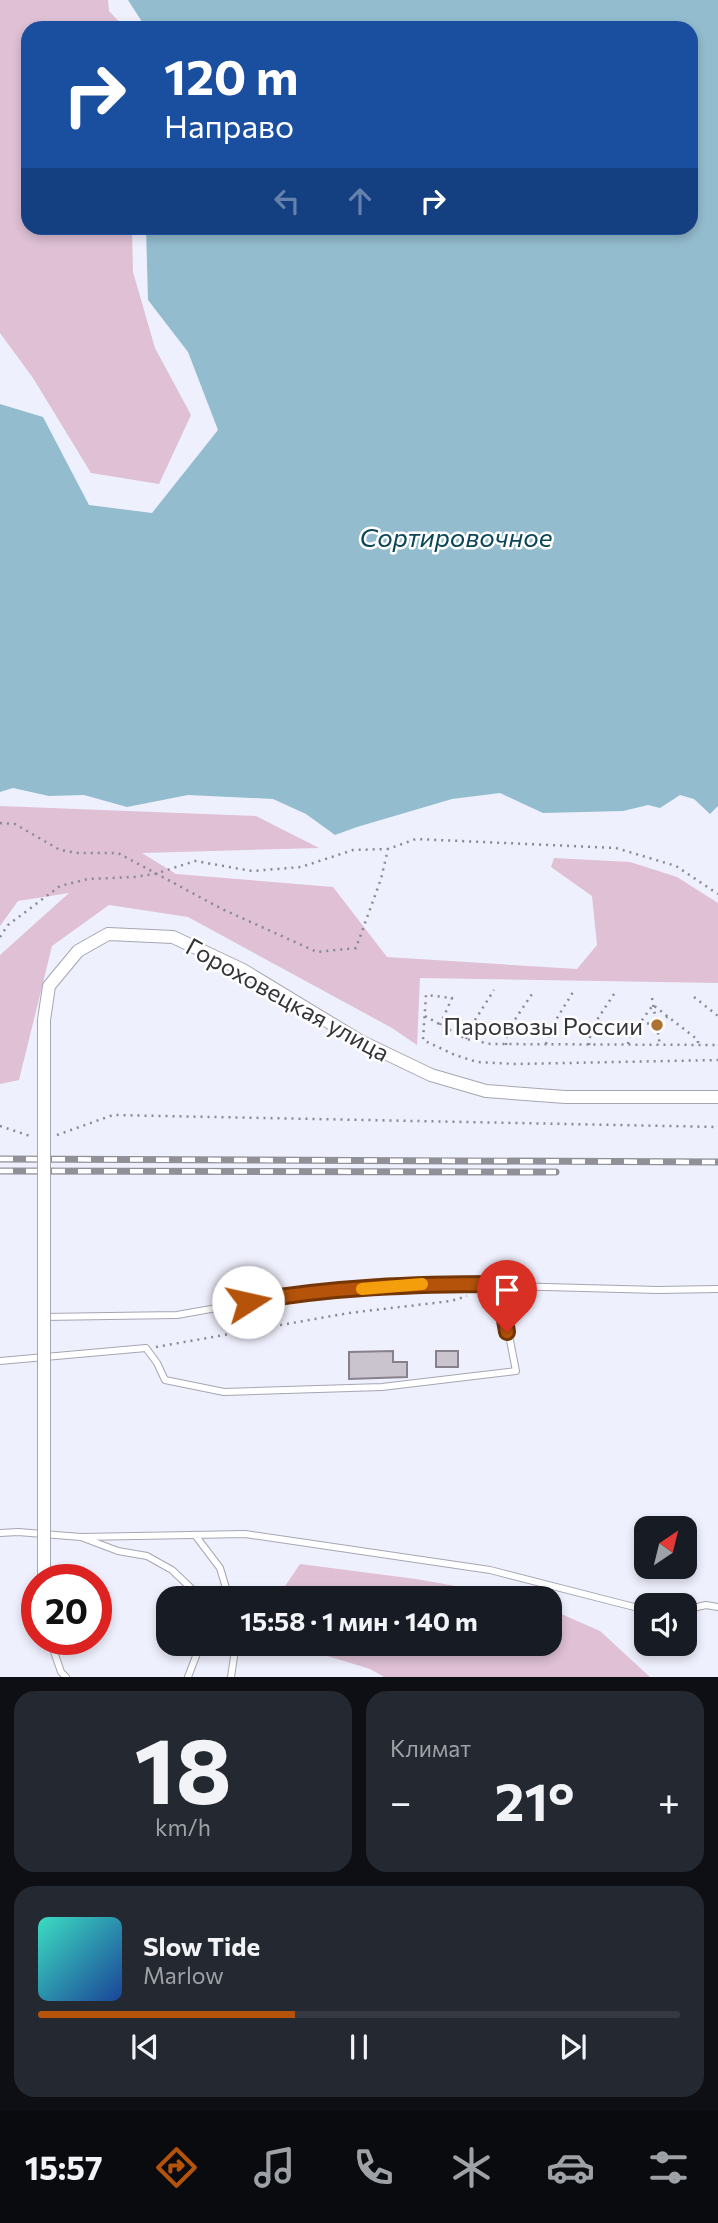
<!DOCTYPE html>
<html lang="ru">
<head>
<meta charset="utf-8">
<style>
	:root { --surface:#171b24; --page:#242831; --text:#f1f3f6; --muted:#9ea1a6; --line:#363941; --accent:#b45309 }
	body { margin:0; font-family:Commissioner,sans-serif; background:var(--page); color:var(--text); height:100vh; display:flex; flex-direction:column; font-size:26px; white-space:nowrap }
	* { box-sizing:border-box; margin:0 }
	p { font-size:23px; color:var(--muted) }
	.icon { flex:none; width:38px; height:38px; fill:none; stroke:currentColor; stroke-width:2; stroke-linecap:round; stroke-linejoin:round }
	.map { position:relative; height:1677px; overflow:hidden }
	.drawer { display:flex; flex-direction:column; gap:14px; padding:14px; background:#0d0f14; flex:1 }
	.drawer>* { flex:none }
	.guide { position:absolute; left:21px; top:21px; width:677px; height:214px; border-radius:21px; box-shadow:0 4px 10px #0003; background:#1a4fa0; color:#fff; overflow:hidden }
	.needle { width:46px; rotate:35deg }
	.buttons { position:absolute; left:634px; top:1516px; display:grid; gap:14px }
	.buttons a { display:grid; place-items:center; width:63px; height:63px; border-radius:14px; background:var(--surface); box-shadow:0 4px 10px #0003; font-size:35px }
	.speed { position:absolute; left:21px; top:1564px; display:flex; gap:14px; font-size:35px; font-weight:700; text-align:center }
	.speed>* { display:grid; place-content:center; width:91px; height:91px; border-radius:50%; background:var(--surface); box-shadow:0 4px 10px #0003; line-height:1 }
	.speed .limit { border:10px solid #d22; background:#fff; color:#111 }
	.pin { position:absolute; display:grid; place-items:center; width:60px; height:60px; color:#fff; margin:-72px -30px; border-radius:50% 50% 50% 0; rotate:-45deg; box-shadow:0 0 7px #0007 }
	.pin .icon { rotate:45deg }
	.me { position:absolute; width:77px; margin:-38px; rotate:80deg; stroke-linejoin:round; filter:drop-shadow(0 0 5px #0008) }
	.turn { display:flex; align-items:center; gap:24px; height:147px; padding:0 28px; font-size:32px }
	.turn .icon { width:91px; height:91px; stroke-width:2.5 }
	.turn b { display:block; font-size:49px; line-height:60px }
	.lanes { display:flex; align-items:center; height:66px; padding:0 28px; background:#0003; justify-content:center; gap:35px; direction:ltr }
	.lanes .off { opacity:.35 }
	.big { font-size:52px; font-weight:700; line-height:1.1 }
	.drawer .tile { flex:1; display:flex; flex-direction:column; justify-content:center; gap:10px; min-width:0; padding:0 24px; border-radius:21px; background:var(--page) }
	.drawer .dial { align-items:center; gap:0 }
	.dial b { font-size:91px; line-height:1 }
	.song { display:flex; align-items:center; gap:21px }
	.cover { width:84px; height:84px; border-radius:10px; background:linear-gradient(135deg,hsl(170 70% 55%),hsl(220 70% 35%)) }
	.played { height:7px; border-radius:4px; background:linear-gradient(90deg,var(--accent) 40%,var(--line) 40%) }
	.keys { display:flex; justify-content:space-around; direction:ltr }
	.heat { display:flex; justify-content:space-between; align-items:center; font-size:38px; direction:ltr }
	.drawer .tiles { flex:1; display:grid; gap:14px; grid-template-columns:1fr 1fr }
	.tile:last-child { grid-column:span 2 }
	.trip { position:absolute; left:156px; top:1586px; width:406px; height:70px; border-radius:21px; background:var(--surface); box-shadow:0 4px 10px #0003; font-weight:700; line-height:70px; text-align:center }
	.tab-bar { display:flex; height:112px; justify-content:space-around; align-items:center; background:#090b0e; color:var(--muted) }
	.tab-bar .icon { width:49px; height:49px }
	.tab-bar .selected { color:var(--accent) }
	.tab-bar b { font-size:32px; color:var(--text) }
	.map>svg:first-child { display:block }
	.green { fill:#dfc0d5 }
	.water { fill:#93bcce }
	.building { fill:#cac4cf; stroke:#87818b; stroke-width:2 }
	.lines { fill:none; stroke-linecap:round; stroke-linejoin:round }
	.service-casing { stroke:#a5a6b2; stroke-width:8 }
	.minor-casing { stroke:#a5a6b2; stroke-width:14 }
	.path { stroke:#898992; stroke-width:2.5; stroke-dasharray:2 5; stroke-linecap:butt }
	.service { stroke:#fff; stroke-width:6 }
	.minor { stroke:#fff; stroke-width:12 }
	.rail-casing { stroke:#909099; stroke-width:7 }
	.rail { stroke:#fff; stroke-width:4.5; stroke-dasharray:13; stroke-linecap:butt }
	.minor-bridge-casing { stroke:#a5a6b2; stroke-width:14; stroke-linecap:butt }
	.minor-bridge { stroke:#fff; stroke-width:12 }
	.route-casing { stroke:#753606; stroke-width:18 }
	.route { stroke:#b45309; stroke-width:12 }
	.slow { stroke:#f59e0b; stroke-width:12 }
	.poi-dot { fill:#ad7133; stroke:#fff; stroke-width:2.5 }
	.labels { text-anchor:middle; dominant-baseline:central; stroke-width:5; stroke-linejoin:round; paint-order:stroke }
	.street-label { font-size:24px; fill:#343439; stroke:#fff }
	.poi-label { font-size:24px; fill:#343439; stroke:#fff; text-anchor:end }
	.water-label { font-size:26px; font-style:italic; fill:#0a4558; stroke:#fff }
</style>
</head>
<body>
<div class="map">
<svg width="718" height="1677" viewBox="0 0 718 1677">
	<rect width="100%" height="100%" fill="#eff0fd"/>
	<path class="green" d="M 0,0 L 108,0 L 109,11 L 125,28 L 28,28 L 28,228 L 132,228 L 133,272 L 155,348 L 191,415 L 159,484 L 91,473 L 33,378 L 0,333 Z
		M 0,806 L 256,816 L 319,848 L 142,853 L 176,874 L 333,887 L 387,957 L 577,969 L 597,945 L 592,896 L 551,867 L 554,858 L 630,862 L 677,877 L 718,903 L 718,983 L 420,978 L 417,1045 L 392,1028 L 188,917 L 109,905 L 52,946 L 19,1080 L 0,1084 L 0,955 L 69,893 L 18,901 L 0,926 Z
		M 300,1564 L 416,1579 L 522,1598 L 277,1598 Z
		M 550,1609 L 600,1631 L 650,1677 L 384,1677 L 370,1669 L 298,1647 L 297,1643 L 550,1643 Z"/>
	<path class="water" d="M 128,0 L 718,0 L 718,806 L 710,814 L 694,799 L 680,795 L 660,808 L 648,805 L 623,811 L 543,813 L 500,793 L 452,799 L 357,827 L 335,835 L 306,814 L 273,799 L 188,795 L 127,807 L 84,795 L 49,796 L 13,788 L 0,792 L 0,404 L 43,417 L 89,505 L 152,513 L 218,430 L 188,352 L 148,300 L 146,228 L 691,228 L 691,28 L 146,28 Z"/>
	<path class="building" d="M 393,1351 L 393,1362 L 407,1362 L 407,1377 L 349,1379 L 349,1352 Z
		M 436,1351 L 458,1351 L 458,1367 L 436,1367 Z"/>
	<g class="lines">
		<g class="service-casing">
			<path id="service" d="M 43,1317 L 177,1315 L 295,1294 L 427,1284 L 658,1290 L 718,1289
				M 0,1361 L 146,1348 L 157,1363 L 165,1380 L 224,1392 L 382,1387 L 516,1371 L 499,1284
				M 0,1533 L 18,1532 L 81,1537 L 118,1551 L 147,1556 L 172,1570 L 194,1591 L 196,1598
				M 195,1535 L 220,1568 L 229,1598
				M 81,1537 L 245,1534 L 490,1570 L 646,1610
				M 684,1610 L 706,1605 L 718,1607
				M 50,1640 L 61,1672 L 66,1677
				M 188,1677 L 201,1643
				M 231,1677 L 236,1643"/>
		</g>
		<g class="minor-casing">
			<path id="minor" d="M 44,1020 L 49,986 L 78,951 L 108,934 L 173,937 L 243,970 L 360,1041 L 431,1075 L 486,1091 L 565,1097 L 718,1097"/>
		</g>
		<path class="path" d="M 0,823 L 15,824 L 60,850 L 78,853 L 118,853 L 222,909 L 317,952 L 356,948 L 381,879 L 388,849 L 416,839 L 616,848 L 676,866 L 718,894
			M 0,937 L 8,925 L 60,886 L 88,879 L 134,877 L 155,874 L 195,861 L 252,871 L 301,867 L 353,850 L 387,849
			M 694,997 L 718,1016
			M 652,998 L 660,1045
			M 425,1016 L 466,1039 L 491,1044 L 718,1045
			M 640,1023 L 657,1024 L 668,1016
			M 440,1025 L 452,998 L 426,995 L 423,1040 L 455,1055 L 477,1062 L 516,1064 L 718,1060
			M 466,1039 L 470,1028 L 494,990
			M 546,1044 L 551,1028 L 573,992
			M 628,1044 L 629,1038 L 653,1005 L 698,1040 L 698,1044
			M 506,1045 L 508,1030 L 534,991
			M 589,1045 L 591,1029 L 614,994
			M 0,1126 L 33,1137
			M 57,1135 L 113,1115 L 718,1127
			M 156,1347 L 349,1313 L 451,1301 L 467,1296"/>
		<use href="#service" class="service"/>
		<use href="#minor" class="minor"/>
		<g class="rail-casing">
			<path id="rail" d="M 0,1159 L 718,1162
				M 0,1171 L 556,1172"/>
		</g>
		<use href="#rail" class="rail"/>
		<g class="minor-bridge-casing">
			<path id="minor-bridge" d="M 44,1580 L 44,1020"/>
		</g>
		<use href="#minor-bridge" class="minor-bridge"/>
	</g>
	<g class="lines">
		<g class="route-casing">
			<path id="route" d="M 248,1302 C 331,1287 415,1284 499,1284 L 507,1332"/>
		</g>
		<use href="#route" class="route"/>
		<path class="slow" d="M 362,1289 L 422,1284"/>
	</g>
	<circle class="poi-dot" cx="657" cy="1025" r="7"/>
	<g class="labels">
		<g class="street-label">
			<text transform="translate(288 999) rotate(29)">Гороховецкая улица</text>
		</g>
		<g class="poi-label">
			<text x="643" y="1025">Паровозы России</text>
		</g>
		<g class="water-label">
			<text x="456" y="536">Сортировочное</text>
		</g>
	</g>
</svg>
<div class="buttons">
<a><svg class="needle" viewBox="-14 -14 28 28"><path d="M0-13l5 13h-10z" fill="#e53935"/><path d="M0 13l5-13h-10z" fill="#9ea1a6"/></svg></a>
<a><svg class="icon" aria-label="sound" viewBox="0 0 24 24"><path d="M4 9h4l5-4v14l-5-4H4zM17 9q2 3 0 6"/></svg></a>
</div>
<div class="speed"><div class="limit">20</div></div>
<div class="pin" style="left:507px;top:1332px;background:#d93025"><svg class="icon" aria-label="arrive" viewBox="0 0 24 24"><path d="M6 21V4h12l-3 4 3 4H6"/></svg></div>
<svg class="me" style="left:248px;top:1302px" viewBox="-20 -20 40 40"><circle r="19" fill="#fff"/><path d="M0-13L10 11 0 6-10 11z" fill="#b45309"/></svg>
<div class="trip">15:58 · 1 мин · 140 m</div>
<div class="guide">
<div class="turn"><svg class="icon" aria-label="right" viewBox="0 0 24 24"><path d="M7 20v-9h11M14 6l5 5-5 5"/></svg><div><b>120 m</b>Направо</div></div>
<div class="lanes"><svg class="icon off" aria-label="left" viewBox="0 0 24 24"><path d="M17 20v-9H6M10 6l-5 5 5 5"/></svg><svg class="icon off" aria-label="ahead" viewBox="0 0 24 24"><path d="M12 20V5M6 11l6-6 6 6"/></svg><svg class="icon" aria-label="right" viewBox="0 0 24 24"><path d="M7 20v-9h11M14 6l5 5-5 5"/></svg></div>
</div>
</div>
<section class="drawer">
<div class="tiles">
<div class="tile dial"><b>18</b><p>km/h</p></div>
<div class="tile"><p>Климат</p>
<div class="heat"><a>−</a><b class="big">21°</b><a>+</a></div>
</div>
<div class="tile">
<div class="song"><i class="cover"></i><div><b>Slow Tide</b><p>Marlow</p></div></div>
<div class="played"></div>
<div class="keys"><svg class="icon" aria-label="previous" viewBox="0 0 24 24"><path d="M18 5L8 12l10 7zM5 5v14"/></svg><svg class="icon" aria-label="pause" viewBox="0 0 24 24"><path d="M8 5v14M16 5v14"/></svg><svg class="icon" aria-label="next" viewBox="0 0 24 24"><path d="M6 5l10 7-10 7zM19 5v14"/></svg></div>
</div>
</div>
</section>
<nav class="tab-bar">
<b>15:57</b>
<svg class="icon selected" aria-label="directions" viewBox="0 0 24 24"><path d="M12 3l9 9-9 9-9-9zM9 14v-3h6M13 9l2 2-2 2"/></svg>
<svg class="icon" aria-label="music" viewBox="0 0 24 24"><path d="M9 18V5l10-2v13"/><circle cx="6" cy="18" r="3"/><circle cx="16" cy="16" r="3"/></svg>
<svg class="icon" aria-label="phone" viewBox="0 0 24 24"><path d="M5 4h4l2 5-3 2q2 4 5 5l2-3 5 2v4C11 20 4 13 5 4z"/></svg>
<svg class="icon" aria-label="climate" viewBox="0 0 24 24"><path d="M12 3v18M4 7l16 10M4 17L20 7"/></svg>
<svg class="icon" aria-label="car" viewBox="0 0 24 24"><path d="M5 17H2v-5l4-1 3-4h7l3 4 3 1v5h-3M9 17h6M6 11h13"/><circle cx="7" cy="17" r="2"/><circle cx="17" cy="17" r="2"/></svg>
<svg class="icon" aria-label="filters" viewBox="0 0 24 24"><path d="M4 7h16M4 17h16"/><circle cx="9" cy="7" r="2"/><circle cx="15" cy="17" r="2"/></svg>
</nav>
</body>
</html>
